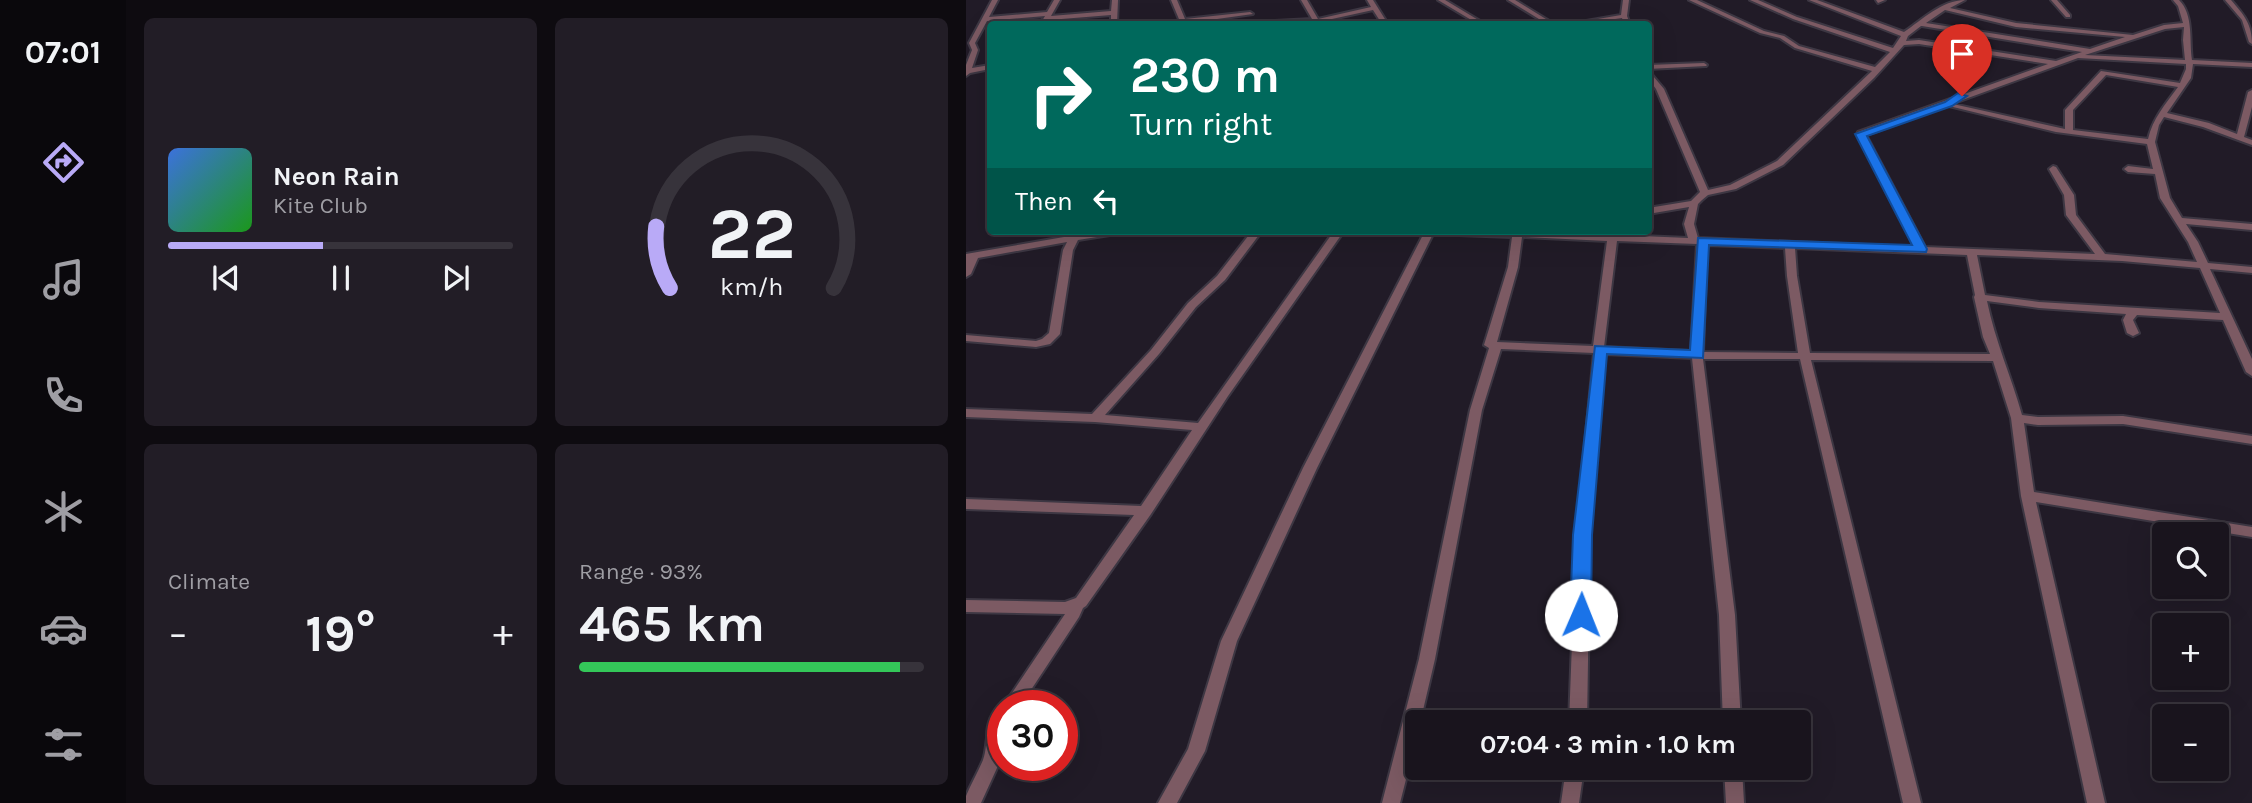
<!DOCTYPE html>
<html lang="en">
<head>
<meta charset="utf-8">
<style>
	:root { --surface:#19141d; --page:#221d26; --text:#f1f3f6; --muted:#9f9ea4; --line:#37333b; --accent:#b9aaf7 }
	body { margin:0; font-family:Karla,sans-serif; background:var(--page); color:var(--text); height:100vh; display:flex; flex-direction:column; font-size:26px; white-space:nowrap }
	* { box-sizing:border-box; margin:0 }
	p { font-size:23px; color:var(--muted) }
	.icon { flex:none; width:38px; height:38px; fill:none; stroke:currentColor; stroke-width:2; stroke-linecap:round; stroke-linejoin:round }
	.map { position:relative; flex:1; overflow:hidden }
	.sheet { display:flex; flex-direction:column; gap:18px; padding:18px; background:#0e0b10; width:840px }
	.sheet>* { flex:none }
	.guide { position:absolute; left:21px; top:21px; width:665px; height:214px; border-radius:7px; box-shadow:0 7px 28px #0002,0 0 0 2px var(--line); background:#00695c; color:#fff; overflow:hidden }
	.tools { position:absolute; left:1186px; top:522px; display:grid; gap:14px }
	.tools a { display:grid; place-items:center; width:77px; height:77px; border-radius:7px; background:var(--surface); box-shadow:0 7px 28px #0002,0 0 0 2px var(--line); font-size:35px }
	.speed { position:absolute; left:21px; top:690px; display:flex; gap:14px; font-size:35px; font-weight:700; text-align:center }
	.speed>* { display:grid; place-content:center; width:91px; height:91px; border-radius:50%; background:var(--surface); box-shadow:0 7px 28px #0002,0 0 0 2px var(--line); line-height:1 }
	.speed .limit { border:10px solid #d22; background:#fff; color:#111 }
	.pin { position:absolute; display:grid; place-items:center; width:60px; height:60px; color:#fff; margin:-72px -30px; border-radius:50% 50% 50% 0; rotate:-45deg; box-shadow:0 0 7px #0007 }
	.pin .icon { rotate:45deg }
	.me { position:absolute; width:77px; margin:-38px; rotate:1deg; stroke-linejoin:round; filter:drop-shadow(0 0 5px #0008) }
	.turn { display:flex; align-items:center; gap:24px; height:147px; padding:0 28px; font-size:32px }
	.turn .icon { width:91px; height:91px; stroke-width:2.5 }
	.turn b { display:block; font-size:49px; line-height:60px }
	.then { display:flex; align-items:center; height:66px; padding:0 28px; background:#0003; gap:14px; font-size:26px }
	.big { font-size:52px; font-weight:700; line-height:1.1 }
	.sheet .widget { flex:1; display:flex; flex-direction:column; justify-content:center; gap:10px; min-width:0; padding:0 24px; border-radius:10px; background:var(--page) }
	.sheet .dial { align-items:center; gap:0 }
	.dial svg { height:182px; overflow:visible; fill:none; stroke:var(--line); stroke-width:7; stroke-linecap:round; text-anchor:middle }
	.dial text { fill:var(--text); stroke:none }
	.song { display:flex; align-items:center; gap:21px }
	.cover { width:84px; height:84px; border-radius:10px; background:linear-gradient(135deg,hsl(220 70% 55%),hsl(120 70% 35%)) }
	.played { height:7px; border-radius:4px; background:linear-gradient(90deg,var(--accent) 45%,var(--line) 45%) }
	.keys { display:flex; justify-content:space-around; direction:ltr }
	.heat { display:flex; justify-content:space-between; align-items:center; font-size:38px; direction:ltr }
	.charge { height:10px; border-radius:5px; background:linear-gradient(90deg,#34c759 93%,var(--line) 0) }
	.sheet .tiles { flex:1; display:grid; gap:18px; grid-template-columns:repeat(2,1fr) }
	.trip { position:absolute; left:439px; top:710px; width:406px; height:70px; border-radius:7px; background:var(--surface); box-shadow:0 7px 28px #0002,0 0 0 2px var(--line); font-weight:700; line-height:70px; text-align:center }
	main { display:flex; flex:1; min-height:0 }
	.tabs { display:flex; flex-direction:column; width:126px; justify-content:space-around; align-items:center; background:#0a080c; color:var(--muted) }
	.tabs .icon { width:49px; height:49px }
	.tabs .selected { color:var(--accent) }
	.tabs b { font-size:32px; color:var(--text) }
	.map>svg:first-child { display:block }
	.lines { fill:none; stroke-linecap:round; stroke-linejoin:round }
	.street-casing { stroke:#3d3743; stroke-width:4 }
	.street { fill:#7c5a63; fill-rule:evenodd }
	.route { fill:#1a73e8; stroke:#114b97; stroke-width:2 }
</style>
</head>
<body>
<main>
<nav class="tabs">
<b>07:01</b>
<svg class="icon selected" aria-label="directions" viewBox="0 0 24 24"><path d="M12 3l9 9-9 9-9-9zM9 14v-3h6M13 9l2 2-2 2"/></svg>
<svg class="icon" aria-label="music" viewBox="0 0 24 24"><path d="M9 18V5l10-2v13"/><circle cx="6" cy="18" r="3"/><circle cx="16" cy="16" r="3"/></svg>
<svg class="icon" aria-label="phone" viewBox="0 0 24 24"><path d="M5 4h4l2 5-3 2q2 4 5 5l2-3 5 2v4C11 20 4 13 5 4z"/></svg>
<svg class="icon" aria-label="climate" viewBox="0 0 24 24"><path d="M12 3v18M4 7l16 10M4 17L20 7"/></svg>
<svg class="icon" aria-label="car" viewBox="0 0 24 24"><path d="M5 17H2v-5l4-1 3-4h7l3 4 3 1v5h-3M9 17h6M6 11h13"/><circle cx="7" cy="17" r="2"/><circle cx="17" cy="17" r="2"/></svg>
<svg class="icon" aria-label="filters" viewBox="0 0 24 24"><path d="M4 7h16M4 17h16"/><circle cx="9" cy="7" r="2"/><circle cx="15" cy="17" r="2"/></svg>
</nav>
<section class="sheet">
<div class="tiles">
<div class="widget">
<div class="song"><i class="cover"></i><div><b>Neon Rain</b><p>Kite Club</p></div></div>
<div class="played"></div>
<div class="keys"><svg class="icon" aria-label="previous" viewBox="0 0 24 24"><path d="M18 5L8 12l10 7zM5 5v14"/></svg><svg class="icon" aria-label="pause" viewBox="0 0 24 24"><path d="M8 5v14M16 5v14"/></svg><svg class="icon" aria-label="next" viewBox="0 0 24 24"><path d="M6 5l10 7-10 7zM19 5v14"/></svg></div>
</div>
<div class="widget dial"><svg viewBox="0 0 100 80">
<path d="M14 69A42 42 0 1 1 86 69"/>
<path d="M14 69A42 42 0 0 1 8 42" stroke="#b9aaf7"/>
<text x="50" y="56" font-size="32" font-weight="700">22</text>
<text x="50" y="72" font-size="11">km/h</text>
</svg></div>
<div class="widget"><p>Climate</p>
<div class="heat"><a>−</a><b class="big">19°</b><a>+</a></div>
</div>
<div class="widget"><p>Range · 93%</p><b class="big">465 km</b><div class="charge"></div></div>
</div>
</section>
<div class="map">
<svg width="1286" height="803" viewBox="0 0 1286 803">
	<rect width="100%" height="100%" fill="#211b27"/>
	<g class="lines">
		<g class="street-casing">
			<path id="street" d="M 26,0 L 32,0 L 23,17 L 81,12 L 88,0 L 94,0 L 85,16 L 145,11 L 146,0 L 152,0 L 151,24 L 145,24 L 145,15 L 83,20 L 79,23 L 76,21 L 79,16 L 21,21 L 9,43 L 12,50 L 6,68 L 24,65 L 24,69 L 4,73 L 0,76 L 0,65 L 6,50 L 3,43 Z
				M 205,0 L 211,0 L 219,19 L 284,12 L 287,14 L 215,24 Z
				M 335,0 L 341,0 L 352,19 L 405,7 L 401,0 L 407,0 L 422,24 L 416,24 L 407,10 L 366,19 L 366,21 L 354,22 L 355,24 L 348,23 L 286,24 L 289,22 L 346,19 Z
				M 472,0 L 479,0 L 519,24 L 512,24 Z
				M 542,0 L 549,0 L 588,24 L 581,24 Z
				M 657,0 L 663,0 L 661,16 L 664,24 L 658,24 L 656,18 L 615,24 L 603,24 L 655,15 Z
				M 723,0 L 731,0 L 798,31 L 818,36 L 833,46 L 909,67 L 924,52 L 827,19 L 784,0 L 792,0 L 831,17 L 927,48 L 935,36 L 843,0 L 851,0 L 938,32 C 956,20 976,0 999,0 L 984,8 L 1050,23 L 1167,35 L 1198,25 L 1217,23 L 1212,6 L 1207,0 L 1213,0 C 1228,15 1223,41 1226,60 L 1286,63 L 1286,67 L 1227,64 L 1225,78 L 1201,113 L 1243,123 L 1271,134 L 1282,92 L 1286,90 L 1286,107 L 1278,137 L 1286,140 L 1286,145 L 1237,127 L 1198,117 L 1193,125 L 1189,142 L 1204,198 L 1216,218 L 1286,224 L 1286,230 L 1220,224 L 1232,242 L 1242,263 L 1286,267 L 1286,273 L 1244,269 L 1286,359 L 1286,376 L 1280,372 L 1257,320 L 1171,315 L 1167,320 L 1173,333 L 1167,336 L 1161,333 L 1157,320 L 1160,314 L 1073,308 L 1021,301 C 1029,341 1045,376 1056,415 L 1072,417 L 1157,416 L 1286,436 L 1286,444 L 1157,424 L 1072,425 L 1058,423 L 1068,492 L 1286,527 L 1286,537 L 1070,502 L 1139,803 L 1121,803 L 1055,496 L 1045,418 L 1027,361 L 845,360 L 955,803 L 937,803 L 834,359 L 737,359 L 769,615 L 775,723 L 757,723 L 753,615 L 726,358 L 639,354 L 624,535 L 621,723 L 603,723 L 610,535 L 628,353 L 535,349 L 516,410 L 469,659 L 454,723 L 452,723 L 452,732 L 434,803 L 416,803 L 453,659 L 504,410 L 523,348 L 518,345 L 542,267 L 546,237 L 467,234 L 351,468 L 271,641 L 239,751 L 211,803 L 192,803 L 222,749 L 255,641 L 337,468 L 459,231 L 557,231 L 642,235 L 644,231 L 650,231 L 652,235 L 722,238 L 718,224 L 723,207 L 682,214 L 682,208 L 725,201 L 734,192 L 690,89 L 682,78 L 682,70 L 698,89 L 742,190 L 764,185 L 811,161 L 906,71 L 829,48 L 814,38 L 794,33 ZM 979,10 L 1050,27 L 1159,37 L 1124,49 L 960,23 ZM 955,26 L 956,26 L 1116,52 L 1090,61 L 953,40 L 940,41 L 942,36 ZM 1218,27 L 1217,40 L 1219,60 L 1119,55 L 1199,29 ZM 953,44 L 1082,64 L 892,132 L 891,134 L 949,247 L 732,238 L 728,224 L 732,204 L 736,200 L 742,195 L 770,189 L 817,165 L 908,78 L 938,45 ZM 1112,58 L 1220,64 L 1220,69 L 1214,83 L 1135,71 L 1099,110 L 1099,129 L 987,104 L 983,106 L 1090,132 L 1181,144 L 1187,169 L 1162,166 L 1158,169 L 1162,172 L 1189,174 L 1194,198 L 1222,242 L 1231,262 L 1139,254 L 1110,215 L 1108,195 L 1090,167 L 1087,166 L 1083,169 L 1098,195 L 1100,215 L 1129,254 L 959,247 L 900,135 ZM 1140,75 L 1212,87 C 1199,105 1187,118 1182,139 L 1107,130 L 1107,110 ZM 556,237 L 641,241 L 627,346 L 531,342 L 552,267 ZM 651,241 L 731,244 L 725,351 L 638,347 ZM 741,245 L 819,248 L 821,276 L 832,353 L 737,352 ZM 829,248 L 1001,255 L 1009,295 L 1008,297 L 1017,337 L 1024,354 L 844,353 L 831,276 ZM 1011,255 L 1156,261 L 1234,268 L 1254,313 L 1073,302 L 1019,295 Z
				M 910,0 L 919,0 L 912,3 Z
				M 1085,0 L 1091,0 L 1104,15 L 1104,17 L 1100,17 Z
				M 1259,0 L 1265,0 C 1278,15 1286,24 1286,44 L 1283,42 L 1276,20 Z
				M 738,63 L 741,65 L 740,66 L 682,69 L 682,65 Z
				M 133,231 L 155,231 L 150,234 L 112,240 L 107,250 L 94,334 L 84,344 L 70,347 L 0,341 L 0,335 L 70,341 L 76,339 L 83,333 L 97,250 L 101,242 L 12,258 L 5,274 L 0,277 L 0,254 Z
				M 286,231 L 296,231 L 259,280 L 230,307 L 193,354 L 139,415 L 232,423 L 368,231 L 378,231 L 262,396 L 185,514 L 120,606 L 117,608 L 113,617 L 55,705 L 38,705 L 99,614 L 0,612 L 0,600 L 99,602 L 110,598 L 168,515 L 0,509 L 0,499 L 175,506 L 226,430 L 129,422 L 0,417 L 0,409 L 126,414 L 185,350 L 222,303 L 251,276 Z
				M 37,712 L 36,757 L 15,803 L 0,803 L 0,796 C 5,784 12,772 17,760 C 23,745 17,719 37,712 Z
				M 600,768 L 618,768 L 613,803 L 595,803 Z
				M 758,768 L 776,768 L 778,803 L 760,803 Z"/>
		</g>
		<use href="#street" class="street"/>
	</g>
	<path class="route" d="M 992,93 L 1001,96 L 986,106 L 901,136 L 961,249 L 960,252 L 743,245 L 737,358 L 641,354 L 626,535 L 625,615 L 622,621 L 615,623 L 607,621 L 604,615 L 607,535 L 629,346 L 724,350 L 732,238 L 946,245 L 889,134 L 979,102 Z"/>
</svg>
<div class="tools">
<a><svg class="icon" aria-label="search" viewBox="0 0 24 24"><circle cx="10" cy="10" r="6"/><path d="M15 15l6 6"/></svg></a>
<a>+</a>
<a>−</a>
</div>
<div class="speed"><div class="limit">30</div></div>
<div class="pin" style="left:996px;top:96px;background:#d93025"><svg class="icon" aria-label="arrive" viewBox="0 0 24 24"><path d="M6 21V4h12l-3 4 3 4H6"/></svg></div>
<svg class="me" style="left:615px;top:615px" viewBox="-20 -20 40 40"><circle r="19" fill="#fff"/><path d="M0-13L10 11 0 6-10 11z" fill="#1a73e8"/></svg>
<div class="trip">07:04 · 3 min · 1.0 km</div>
<div class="guide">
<div class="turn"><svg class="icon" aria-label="right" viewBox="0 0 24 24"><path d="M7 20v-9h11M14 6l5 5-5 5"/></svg><div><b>230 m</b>Turn right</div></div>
<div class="then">Then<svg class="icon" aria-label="left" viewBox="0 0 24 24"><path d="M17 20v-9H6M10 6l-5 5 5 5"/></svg></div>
</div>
</div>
</main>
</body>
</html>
